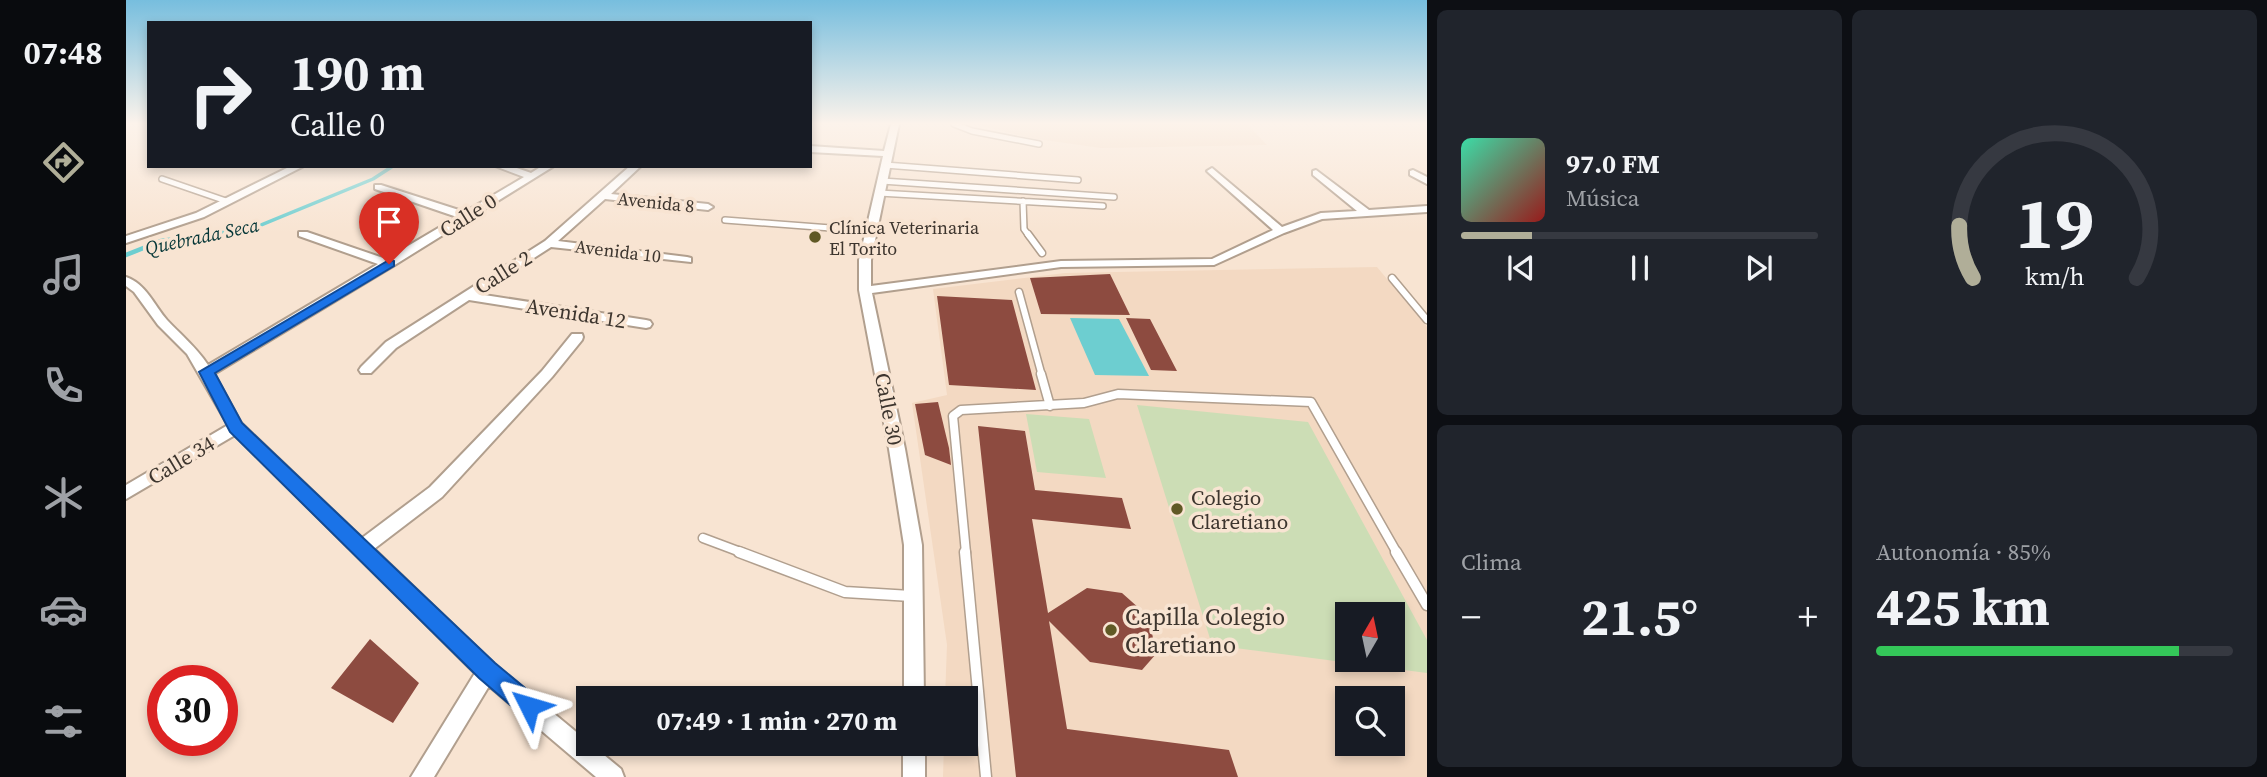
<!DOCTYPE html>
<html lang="es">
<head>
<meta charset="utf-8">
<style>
	:root { --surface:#171b24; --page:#20242c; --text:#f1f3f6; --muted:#9ea1a6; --line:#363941; --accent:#b0ae98 }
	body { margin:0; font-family:"Source Serif 4",serif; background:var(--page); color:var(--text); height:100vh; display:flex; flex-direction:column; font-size:26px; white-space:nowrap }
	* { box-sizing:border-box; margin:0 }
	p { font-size:23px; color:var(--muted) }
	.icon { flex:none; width:38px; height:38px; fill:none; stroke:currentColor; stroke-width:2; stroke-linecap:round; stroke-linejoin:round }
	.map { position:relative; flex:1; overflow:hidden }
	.panel { display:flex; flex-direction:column; gap:10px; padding:10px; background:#0d0f14; width:840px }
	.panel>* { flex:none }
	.top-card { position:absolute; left:21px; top:21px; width:665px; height:147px; border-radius:0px; box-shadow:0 4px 10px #0003; background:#171b24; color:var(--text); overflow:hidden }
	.needle { width:46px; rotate:9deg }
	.controls { position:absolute; left:1209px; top:602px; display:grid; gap:14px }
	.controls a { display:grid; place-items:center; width:70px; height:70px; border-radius:0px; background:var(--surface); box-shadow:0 4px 10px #0003; font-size:35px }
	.speed { position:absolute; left:21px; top:665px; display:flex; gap:14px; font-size:35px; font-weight:700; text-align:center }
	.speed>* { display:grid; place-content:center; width:91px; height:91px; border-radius:50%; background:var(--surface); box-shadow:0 4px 10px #0003; line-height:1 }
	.speed .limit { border:10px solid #d22; background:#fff; color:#111 }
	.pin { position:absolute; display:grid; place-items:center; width:60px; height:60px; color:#fff; margin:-72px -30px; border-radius:50% 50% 50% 0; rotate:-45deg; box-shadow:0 0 7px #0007 }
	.pin .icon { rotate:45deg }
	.me { position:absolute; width:77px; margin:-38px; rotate:310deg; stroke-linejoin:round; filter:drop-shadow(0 0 5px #0008) }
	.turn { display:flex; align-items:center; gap:24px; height:147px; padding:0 28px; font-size:32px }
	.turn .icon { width:91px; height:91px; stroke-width:2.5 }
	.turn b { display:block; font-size:49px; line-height:60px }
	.big { font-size:52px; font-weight:700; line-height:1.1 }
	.panel .card { flex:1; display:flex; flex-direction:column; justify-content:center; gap:10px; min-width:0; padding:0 24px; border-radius:10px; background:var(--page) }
	.panel .dial { align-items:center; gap:0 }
	.dial svg { height:182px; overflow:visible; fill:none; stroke:var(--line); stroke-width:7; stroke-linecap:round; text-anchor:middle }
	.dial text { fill:var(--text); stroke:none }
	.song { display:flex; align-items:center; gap:21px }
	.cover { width:84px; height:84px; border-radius:10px; background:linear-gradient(135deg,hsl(160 70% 55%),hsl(0 70% 35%)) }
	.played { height:7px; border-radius:4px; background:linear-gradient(90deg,var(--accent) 20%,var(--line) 20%) }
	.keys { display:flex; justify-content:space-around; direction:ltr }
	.heat { display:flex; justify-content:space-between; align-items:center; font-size:38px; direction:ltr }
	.charge { height:10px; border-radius:5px; background:linear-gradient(90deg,#34c759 85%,var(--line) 0) }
	.panel .tiles { flex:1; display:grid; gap:10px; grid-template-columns:repeat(2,1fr) }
	.trip { position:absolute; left:450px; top:686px; width:402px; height:70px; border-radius:0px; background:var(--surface); box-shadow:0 4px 10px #0003; font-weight:700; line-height:70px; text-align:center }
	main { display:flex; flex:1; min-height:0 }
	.tab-bar { display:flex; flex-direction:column; width:126px; justify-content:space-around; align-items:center; background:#090b0e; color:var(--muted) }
	.tab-bar .icon { width:49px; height:49px }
	.tab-bar .selected { color:var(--accent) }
	.tab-bar b { font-size:32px; color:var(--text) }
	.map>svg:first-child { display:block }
	.built { fill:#f3d9c2; fill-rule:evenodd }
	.green { fill:#ccddb5; fill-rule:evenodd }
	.water { fill:#6dced0 }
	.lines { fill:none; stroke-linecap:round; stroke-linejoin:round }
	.stream-far1 { stroke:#6dced0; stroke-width:3.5 }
	.stream { stroke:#6dced0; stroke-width:4.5 }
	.building { fill:#8d4b40 }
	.service-far3-casing { stroke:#b19f8e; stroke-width:8 }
	.service-far2-casing { stroke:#b19f8e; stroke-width:9 }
	.service-far1-casing { stroke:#b19f8e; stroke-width:11 }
	.service-casing { stroke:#b19f8e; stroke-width:13 }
	.minor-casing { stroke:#b19f8e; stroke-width:4 }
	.service-far3 { stroke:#fff; stroke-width:5 }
	.service-far2 { stroke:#fff; stroke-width:6 }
	.service-far1 { stroke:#fff; stroke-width:8 }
	.service { stroke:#fff; stroke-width:10 }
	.minor { fill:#fff; fill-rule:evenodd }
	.route { fill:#1a73e8; stroke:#114b97; stroke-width:2 }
	.poi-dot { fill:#605925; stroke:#f8e4d2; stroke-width:2.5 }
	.labels { text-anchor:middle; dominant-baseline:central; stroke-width:7; stroke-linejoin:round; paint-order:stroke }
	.far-street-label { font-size:18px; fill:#3d352e; stroke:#f8e4d2 }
	.far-poi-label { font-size:18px; fill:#3d352e; stroke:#f8e4d2; text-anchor:start }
	.far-water-label { font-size:19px; font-style:italic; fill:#053637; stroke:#f8e4d2 }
	.street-label { font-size:21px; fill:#3d352e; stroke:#f8e4d2 }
	.poi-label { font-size:21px; fill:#3d352e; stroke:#f8e4d2; text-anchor:start }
	.near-poi-label { font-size:24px; fill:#3d352e; stroke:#f8e4d2; text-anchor:start }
</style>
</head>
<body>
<main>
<nav class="tab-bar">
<b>07:48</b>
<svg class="icon selected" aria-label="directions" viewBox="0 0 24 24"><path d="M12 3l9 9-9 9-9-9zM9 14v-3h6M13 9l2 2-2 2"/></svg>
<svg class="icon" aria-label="music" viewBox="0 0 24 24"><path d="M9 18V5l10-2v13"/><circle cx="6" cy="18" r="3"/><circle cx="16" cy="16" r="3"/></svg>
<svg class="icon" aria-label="phone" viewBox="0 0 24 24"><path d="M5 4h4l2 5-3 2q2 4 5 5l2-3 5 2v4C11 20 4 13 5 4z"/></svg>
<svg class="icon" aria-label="climate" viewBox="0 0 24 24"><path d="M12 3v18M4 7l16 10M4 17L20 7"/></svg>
<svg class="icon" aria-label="car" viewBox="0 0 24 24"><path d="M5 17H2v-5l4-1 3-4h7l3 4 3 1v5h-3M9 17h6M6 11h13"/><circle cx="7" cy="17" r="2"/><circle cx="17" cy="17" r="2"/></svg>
<svg class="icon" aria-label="filters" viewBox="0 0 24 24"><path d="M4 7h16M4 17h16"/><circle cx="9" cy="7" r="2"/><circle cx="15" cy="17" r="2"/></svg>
</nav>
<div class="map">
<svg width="1301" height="777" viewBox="0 0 1301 777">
	<rect width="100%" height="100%" fill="#f8e4d2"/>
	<path class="built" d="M 849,124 L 1121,124 L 1141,145 L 975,148 L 904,138 Z
		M 1251,267 L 1301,327 L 1301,777 L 817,777 L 818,744 L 840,744 L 840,698 L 819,698 L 821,645 L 786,403 L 821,395 L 807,289 L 939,273 ZM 1222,614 L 1267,614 L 1267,660 L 1222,660 ZM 1222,698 L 1267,698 L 1267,744 L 1222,744 Z"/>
	<path class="green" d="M 1011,405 L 1182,422 L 1301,640 L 1301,673 L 1086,645 ZM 1222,614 L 1267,614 L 1267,660 L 1222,660 Z
		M 900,414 L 963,419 L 980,478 L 911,472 Z"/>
	<path class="water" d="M 944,318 L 993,319 L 1023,376 L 969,375 Z"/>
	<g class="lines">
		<path class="stream-far1" d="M 72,236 L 128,228 L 247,179 L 267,166"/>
		<path class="stream" d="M 0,255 L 35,241 L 84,234"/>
	</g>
	<path class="building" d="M 984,274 L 1004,315 L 915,314 L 904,278 Z
		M 811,296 L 886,300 L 910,390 L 823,385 Z
		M 1000,318 L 1024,319 L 1051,371 L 1025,370 Z
		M 812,402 L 823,448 L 825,465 L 799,455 L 789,404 Z
		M 852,426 L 899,431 L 909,490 L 996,498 L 1005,529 L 906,519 L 922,613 L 961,588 L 996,593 L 1023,617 L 1030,654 L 1016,670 L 964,662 L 923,621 L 941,729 L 1103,750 L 1112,777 L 890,777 Z
		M 244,639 L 293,683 L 267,723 L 205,688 Z"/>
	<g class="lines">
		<g class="service-far3-casing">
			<path id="service-far3" d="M 828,124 L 846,131 L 913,144
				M 759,165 L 952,180
				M 36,179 L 100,201
				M 756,181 L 988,197
				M 753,193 L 977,206
				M 897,201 L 898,229 L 903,236
				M 599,220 L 744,231"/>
		</g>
		<g class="service-far2-casing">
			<path id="service-far2" d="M 902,234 L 916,253
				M 1266,278 L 1301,320
				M 893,292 L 916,376"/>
		</g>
		<g class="service-far1-casing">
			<path id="service-far1" d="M 915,374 L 924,406
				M 577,538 L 617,553
				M 840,553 L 827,416 L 835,410 L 958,403 L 992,394 L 1185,402 L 1271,553"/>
		</g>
		<g class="service-casing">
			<path id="service" d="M 613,552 L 719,592 L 785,596
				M 839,552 L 860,777
				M 1270,552 L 1301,605"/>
		</g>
		<g class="minor-casing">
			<path id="minor" d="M 765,124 L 773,124 L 745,260 L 745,286 L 935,261 L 1086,259 L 1147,230 L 1083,173 L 1081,171 L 1086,168 L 1156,227 L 1195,213 L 1231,211 L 1187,175 L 1187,171 L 1190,170 L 1243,210 L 1301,206 L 1301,212 L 1196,219 L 1158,233 L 1088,265 L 935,267 L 746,293 L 779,449 L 796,545 L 798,698 L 778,698 L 778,545 L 763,449 L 733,290 L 733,260 L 757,156 L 684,152 L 684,146 L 758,151 Z
				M 165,166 L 178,166 L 78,217 L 0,243 L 0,236 L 70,213 Z
				M 369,166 L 385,166 L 405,173 L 416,166 L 428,166 L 267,266 L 88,374 L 115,423 L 236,538 L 304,487 L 416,371 L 446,334 L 456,334 L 457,337 L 456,340 L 426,377 L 316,497 L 248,549 L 368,664 L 495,769 L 498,777 L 470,777 L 363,686 L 308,777 L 285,777 L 349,673 L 109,435 L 0,499 L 0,485 L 102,425 L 61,354 L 32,325 L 8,292 L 0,286 L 0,277 C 20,284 28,305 41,320 C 55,335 70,347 82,365 L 252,264 L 173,236 L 173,232 L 181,232 L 260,259 L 331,217 L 249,189 L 249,185 L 255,185 L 339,212 L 398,177 Z
				M 504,166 L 515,166 L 485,194 L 582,204 L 587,207 L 582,210 L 479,199 L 432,241 L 561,257 L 565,258 L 565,262 L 425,247 L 352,294 L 520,320 L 524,321 L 526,324 L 524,327 L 520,328 L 343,300 L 270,348 L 245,373 L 235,373 L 233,370 L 235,367 L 260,342 L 419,241 Z
				M 1287,170 L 1301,177 L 1301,184 L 1284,175 L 1284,171 Z
				M 777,744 L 799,744 L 799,777 L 777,777 Z"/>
		</g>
		<use href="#service-far3" class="service-far3"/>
		<use href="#service-far2" class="service-far2"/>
		<use href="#service-far1" class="service-far1"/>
		<use href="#service" class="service"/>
		<use href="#minor" class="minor"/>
	</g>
	<linearGradient id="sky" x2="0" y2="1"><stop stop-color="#77bede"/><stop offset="0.53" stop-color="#fcf3eb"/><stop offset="1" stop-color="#fcf3eb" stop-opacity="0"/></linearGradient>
	<rect width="1301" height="233" fill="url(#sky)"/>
	<path class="route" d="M 263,260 L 268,261 L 268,266 L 89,373 L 116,423 L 369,663 L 411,698 L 415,706 L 411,714 L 403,718 L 395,714 L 353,678 L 104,432 L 73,372 Z"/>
	<g class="poi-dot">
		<circle cx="689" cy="237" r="7"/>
		<circle cx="1051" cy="509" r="7"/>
		<circle cx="985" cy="630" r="7"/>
	</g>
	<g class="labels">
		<g class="far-street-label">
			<text transform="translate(530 202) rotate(6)">Avenida 8</text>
			<text transform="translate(492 251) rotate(7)">Avenida 10</text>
		</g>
		<g class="far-poi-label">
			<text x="703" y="227">Clínica Veterinaria<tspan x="703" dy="21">El Torito</tspan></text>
		</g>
		<g class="far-water-label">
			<text transform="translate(76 236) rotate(-12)">Quebrada Seca</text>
		</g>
		<g class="street-label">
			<text transform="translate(342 215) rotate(-32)">Calle 0</text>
			<text transform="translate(377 272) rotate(-32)">Calle 2</text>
			<text transform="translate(450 313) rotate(9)">Avenida 12</text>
			<text transform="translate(763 409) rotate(79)">Calle 30</text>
			<text transform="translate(55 460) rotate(-31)">Calle 34</text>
		</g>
		<g class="poi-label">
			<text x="1065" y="497">Colegio<tspan x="1065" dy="24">Claretiano</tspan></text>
		</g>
		<g class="near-poi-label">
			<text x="999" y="616">Capilla Colegio<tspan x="999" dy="28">Claretiano</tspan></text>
		</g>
	</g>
</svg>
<div class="controls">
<a><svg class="needle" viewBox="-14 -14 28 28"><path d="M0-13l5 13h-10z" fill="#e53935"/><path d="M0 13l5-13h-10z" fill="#9ea1a6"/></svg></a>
<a><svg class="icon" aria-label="search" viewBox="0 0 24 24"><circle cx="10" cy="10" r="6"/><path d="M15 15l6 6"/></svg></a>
</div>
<div class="speed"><div class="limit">30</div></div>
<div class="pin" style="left:263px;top:264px;background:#d93025"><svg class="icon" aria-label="arrive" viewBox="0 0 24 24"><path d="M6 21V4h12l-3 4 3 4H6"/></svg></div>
<svg class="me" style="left:403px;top:706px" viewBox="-20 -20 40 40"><path d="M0-17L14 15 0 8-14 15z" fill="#1a73e8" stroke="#fff" stroke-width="4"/></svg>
<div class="trip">07:49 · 1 min · 270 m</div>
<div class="top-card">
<div class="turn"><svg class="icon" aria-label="right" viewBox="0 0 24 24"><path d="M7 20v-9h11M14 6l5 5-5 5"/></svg><div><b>190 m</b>Calle 0</div></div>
</div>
</div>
<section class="panel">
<div class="tiles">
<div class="card">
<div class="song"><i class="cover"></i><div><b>97.0 FM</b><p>Música</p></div></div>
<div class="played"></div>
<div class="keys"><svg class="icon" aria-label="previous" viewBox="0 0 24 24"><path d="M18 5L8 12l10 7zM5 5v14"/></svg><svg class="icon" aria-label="pause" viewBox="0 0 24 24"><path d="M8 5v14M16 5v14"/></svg><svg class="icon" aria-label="next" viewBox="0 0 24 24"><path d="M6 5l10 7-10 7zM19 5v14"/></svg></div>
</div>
<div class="card dial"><svg viewBox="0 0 100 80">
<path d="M14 69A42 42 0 1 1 86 69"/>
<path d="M14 69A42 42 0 0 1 8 46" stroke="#b0ae98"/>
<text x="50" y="56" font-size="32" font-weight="700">19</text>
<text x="50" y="72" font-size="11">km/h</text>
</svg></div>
<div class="card"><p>Clima</p>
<div class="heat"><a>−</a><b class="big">21.5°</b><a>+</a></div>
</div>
<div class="card"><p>Autonomía · 85%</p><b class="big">425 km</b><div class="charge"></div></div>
</div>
</section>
</main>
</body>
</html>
